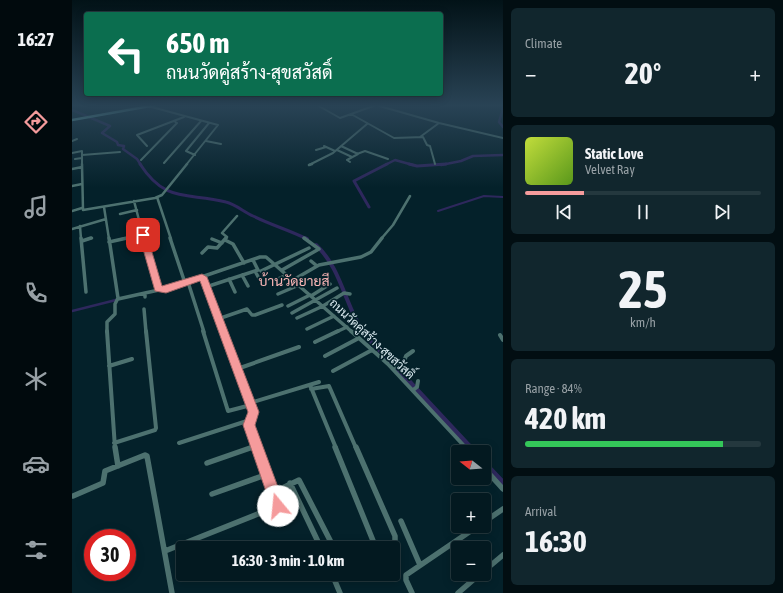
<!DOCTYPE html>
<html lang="en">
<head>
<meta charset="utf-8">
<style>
	:root { --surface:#031920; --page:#11262d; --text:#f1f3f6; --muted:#97a0a5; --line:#24383e; --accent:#f59b9c }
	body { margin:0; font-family:"Asap Condensed",Sarabun,sans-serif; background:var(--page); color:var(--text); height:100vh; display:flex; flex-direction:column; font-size:15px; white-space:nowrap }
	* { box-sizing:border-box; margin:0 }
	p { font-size:13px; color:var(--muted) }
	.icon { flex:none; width:22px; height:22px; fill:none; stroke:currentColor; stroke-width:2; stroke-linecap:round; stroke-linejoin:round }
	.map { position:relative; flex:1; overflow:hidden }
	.panel { display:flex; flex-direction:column; gap:8px; padding:8px; background:#020e12; width:280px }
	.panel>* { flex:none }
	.guide { position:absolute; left:12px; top:12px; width:359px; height:84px; border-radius:4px; box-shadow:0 2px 10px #0003,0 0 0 1px var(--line); background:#0b6e4f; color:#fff; overflow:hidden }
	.needle { width:26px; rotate:287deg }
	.buttons { position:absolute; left:379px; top:445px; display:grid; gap:8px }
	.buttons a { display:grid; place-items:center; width:40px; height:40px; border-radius:4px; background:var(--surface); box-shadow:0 2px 10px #0003,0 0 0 1px var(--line); font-size:20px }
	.speed { position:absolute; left:12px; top:529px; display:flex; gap:8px; font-size:20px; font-weight:700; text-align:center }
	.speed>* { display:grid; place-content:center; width:52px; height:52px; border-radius:50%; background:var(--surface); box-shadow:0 2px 10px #0003,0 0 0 1px var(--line); line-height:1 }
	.speed .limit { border:6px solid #d22; background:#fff; color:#111 }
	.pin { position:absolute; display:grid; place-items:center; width:34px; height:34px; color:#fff; margin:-17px; border-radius:8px; box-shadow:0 2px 6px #0006 }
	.me { position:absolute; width:44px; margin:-22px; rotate:343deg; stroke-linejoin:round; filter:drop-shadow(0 0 3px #0008) }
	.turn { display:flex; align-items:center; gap:14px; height:84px; padding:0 16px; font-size:18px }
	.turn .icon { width:52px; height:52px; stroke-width:2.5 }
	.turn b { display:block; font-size:28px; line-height:34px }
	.big { font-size:30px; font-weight:700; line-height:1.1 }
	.panel .card { flex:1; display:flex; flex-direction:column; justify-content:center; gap:6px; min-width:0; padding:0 14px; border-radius:6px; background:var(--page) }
	.panel .dial { align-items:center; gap:0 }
	.dial b { font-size:52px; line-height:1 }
	.song { display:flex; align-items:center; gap:12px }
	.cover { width:48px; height:48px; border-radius:6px; background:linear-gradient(135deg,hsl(70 70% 55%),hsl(90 70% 35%)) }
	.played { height:4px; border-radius:2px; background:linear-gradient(90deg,var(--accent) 25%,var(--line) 25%) }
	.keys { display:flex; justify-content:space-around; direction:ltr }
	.heat { display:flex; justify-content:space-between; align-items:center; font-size:22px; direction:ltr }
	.charge { height:6px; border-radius:3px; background:linear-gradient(90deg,#34c759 84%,var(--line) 0) }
	.trip { position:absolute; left:104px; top:541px; width:224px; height:40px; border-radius:4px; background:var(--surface); box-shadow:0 2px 10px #0003,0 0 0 1px var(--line); font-weight:700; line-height:40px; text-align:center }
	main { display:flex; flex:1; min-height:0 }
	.tab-bar { display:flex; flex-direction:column; width:72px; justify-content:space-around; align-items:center; background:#010a0d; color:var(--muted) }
	.tab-bar .icon { width:28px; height:28px }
	.tab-bar .selected { color:var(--accent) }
	.tab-bar b { font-size:18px; color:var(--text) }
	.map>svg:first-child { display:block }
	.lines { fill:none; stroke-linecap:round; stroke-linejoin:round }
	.canal-far1 { stroke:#2e285d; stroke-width:2 }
	.canal { stroke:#2e285d; stroke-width:2.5 }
	.river-far4 { stroke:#2e285d; stroke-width:2.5 }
	.river-far3 { stroke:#2e285d; stroke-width:3 }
	.river-far2 { stroke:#2e285d; stroke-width:4 }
	.river-far1 { stroke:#2e285d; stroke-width:5 }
	.river { stroke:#2e285d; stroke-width:6 }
	.minor-far4 { stroke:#4d716f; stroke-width:2 }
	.minor-far3 { stroke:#4d716f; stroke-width:2.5 }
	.minor-far2 { stroke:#4d716f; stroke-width:3.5 }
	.minor-far1 { stroke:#4d716f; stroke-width:4 }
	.minor { stroke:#4d716f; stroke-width:5.5 }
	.major { stroke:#79c7c3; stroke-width:2.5 }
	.route { fill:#f59b9c; stroke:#9f6565 }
	.labels { text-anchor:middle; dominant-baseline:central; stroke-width:3.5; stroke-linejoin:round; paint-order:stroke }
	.street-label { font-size:12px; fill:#d9e9ef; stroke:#04212a }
	.quarter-label { font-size:14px; fill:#fcb7b7; stroke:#04212a }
</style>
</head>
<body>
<main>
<nav class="tab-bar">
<b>16:27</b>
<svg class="icon selected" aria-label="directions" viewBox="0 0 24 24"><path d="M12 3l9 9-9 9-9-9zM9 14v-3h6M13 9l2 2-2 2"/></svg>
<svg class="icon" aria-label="music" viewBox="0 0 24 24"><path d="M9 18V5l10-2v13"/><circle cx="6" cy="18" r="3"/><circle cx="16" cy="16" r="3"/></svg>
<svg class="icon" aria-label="phone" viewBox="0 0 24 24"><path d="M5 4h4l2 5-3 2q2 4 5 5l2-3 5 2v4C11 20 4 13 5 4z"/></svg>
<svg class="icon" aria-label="climate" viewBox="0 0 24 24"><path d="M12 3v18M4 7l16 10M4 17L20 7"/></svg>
<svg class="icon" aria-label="car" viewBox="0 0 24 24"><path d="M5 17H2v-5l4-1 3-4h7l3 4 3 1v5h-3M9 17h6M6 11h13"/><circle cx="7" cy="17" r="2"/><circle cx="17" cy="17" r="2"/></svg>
<svg class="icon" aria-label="filters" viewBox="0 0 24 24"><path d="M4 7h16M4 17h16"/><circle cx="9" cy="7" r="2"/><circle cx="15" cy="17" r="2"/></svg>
</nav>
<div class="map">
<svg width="431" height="593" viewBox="0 0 431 593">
	<rect width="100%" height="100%" fill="#04212a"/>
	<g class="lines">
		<path class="canal-far1" d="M 366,211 L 412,196 L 431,197"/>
		<path class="canal" d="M 0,311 L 44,300"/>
		<path class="river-far4" d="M 431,108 L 427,122 L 431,127
			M 0,110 L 38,126 L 30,133 L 45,142 L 46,145 L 52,146 L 51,149 L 65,159 L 69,165
			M 313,165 L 323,160 L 341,165
			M 369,165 L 389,161 L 401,156 L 431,155"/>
		<path class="river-far3" d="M 68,164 C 94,204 115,192 154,202 C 163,204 172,212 181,216 C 199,225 217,230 235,239
			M 337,164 L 345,166 L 374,164
			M 297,207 L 282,181 L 315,164"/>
		<path class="river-far2" d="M 233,238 L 235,239
			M 244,245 C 269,268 273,305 291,332"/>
		<path class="river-far1" d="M 290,331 L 399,448"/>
		<path class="river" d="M 398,447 L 402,452
			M 412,463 L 431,483"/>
		<path class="minor-far4" d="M 245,105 L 268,118 L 304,105 L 367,123 L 431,138
			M 76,106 L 146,125 L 114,165
			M 279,114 L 322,138 L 351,137 L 355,145 L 358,146 L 363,164
			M 348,137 L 367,123
			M 0,141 L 5,139
			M 134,141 L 149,144
			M 75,146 L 65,135 L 112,117
			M 252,146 L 263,151
			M 269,146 L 286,154 L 275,160 L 278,162
			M 244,150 L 254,147
			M 265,150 L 280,157
			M 0,153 L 10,151 L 10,165
			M 285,154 L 293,151 L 316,159
			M 10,155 L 48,152
			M 123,155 L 114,151 L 137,123
			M 3,159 L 10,158
			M 69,160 L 105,123 L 102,121
			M 92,163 L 129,121
			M 237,165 L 261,153 L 295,124"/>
		<path class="minor-far3" d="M 10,164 L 11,210 L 83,198 L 90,195 L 115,164
			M 237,165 L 240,164
			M 0,169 L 10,167
			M 0,186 L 10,184
			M 85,197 L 99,239
			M 62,201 L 72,239
			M 32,207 L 37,239
			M 0,211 L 10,208
			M 48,214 L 65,210
			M 8,226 L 9,239
			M 0,229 L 34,219
			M 232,238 L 234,239
			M 16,239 L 20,238
			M 50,239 L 71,235
			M 153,239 L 155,237 L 150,233 L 165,216
			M 309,239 L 321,225 L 338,196"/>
		<path class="minor-far2" d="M 9,238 L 14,292
			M 72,238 L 86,289 L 94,289 L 188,257 L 194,257 L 280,332
			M 98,238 L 113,283
			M 140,239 L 150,243
			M 153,240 L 161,244 L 172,263
			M 10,241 L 19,238
			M 37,242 L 55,238
			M 130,253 L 136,247 L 145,248 L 154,238
			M 239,261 L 245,266
			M 210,270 L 247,249 L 232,238
			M 183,271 L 190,284
			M 189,271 L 237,248
			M 170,275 L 176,286
			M 130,277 L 151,332
			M 157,279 L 163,292
			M 221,280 L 247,265 L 289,257 L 299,252 L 310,238
			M 201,281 L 215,275
			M 116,282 L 132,332
			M 134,287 L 186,270 L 181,260
			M 206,294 L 227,285
			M 239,296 L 258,284
			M 73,297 L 73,293 L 87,290
			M 46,299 L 73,293
			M 216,306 L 238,295
			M 72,309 L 74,332
			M 220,313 L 265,288
			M 225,318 L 251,306 L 272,293 L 278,294
			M 146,319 L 175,309 L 180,315 L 183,315 L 210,305
			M 235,329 L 262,316
			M 35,332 L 35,322 L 43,314 L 43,304 L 46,298 L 37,238
			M 264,332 L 275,327"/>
		<path class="minor-far1" d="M 35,331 L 43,448
			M 131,331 L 156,411 L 179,405
			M 151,331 L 182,412 L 177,425 L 185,448
			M 279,331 L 316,364 L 394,448
			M 428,335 L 431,340
			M 243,342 L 266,331
			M 253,356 L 287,338
			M 37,366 L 60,359
			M 320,368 L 331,364 L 334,356 L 341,351
			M 165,369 L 227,347
			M 261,371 L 300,350
			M 238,385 L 264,448
			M 239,389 L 257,386 L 284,448
			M 341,390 L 345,387 L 346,381
			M 178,403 L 247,382
			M 42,443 L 83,430 L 84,428 L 74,331
			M 107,443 L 178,420
			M 178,448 L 185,446"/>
		<path class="minor" d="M 43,447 L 46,466
			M 263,447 L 304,548
			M 284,447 L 323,536 L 323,541 L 309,548
			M 393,447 L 397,452
			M 135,463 L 181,447
			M 412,468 L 431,489
			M 218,483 L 249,548
			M 202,492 L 227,480 L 262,548
			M 140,494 L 196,474
			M 1,496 L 31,483 L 33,471 L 73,455 L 75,456 L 100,593
			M 329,521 L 348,565
			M 412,522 L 431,509
			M 93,551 L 206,506 L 185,447
			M 412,571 L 431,555
			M 260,574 L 268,593
			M 340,593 L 334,580 L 334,575 L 406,526
			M 386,593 L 408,574"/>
		<path class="major" d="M 0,120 L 84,105"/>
	</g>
	<linearGradient id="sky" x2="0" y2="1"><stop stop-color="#021217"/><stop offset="0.56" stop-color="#294355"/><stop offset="1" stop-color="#294355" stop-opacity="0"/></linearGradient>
	<rect width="431" height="188" fill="url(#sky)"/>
	<path class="route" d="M 69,233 L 71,233 L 75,235 L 90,286 L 130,274 L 135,277 L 187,412 L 183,425 L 213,506 L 211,511 L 206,513 L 201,511 L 199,506 L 171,425 L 176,412 L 128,281 L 94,293 L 83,291 L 67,235 Z"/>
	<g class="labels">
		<g class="street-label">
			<text transform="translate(300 339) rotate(43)">ถนนวัดคู่สร้าง-สุขสวัสดิ์</text>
		</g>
		<g class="quarter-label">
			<text x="222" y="281">บ้านวัดยายสี</text>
		</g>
	</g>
</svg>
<div class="buttons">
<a><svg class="needle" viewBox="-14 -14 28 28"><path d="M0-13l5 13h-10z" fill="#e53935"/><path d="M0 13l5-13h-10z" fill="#97a0a5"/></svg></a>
<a>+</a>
<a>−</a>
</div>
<div class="speed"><div class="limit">30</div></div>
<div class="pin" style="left:71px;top:235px;background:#d93025"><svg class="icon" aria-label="arrive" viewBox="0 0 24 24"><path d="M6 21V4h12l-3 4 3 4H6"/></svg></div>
<svg class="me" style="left:206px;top:506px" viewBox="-20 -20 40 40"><circle r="19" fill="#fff"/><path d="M0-13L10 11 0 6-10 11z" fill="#f59b9c"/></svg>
<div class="trip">16:30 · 3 min · 1.0 km</div>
<div class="guide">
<div class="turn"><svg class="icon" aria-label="left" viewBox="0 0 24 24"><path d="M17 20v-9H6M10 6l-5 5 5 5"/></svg><div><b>650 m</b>ถนนวัดคู่สร้าง-สุขสวัสดิ์</div></div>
</div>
</div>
<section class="panel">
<div class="card"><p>Climate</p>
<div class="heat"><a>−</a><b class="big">20°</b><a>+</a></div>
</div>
<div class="card">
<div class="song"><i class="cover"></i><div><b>Static Love</b><p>Velvet Ray</p></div></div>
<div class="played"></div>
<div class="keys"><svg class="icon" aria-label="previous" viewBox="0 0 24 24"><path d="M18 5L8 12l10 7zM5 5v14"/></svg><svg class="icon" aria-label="pause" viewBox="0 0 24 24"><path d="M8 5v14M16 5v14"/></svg><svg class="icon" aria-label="next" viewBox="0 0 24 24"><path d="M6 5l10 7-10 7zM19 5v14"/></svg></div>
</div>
<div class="card dial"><b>25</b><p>km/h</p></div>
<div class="card"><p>Range · 84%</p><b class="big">420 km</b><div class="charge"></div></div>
<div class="card"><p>Arrival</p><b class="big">16:30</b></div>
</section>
</main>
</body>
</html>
